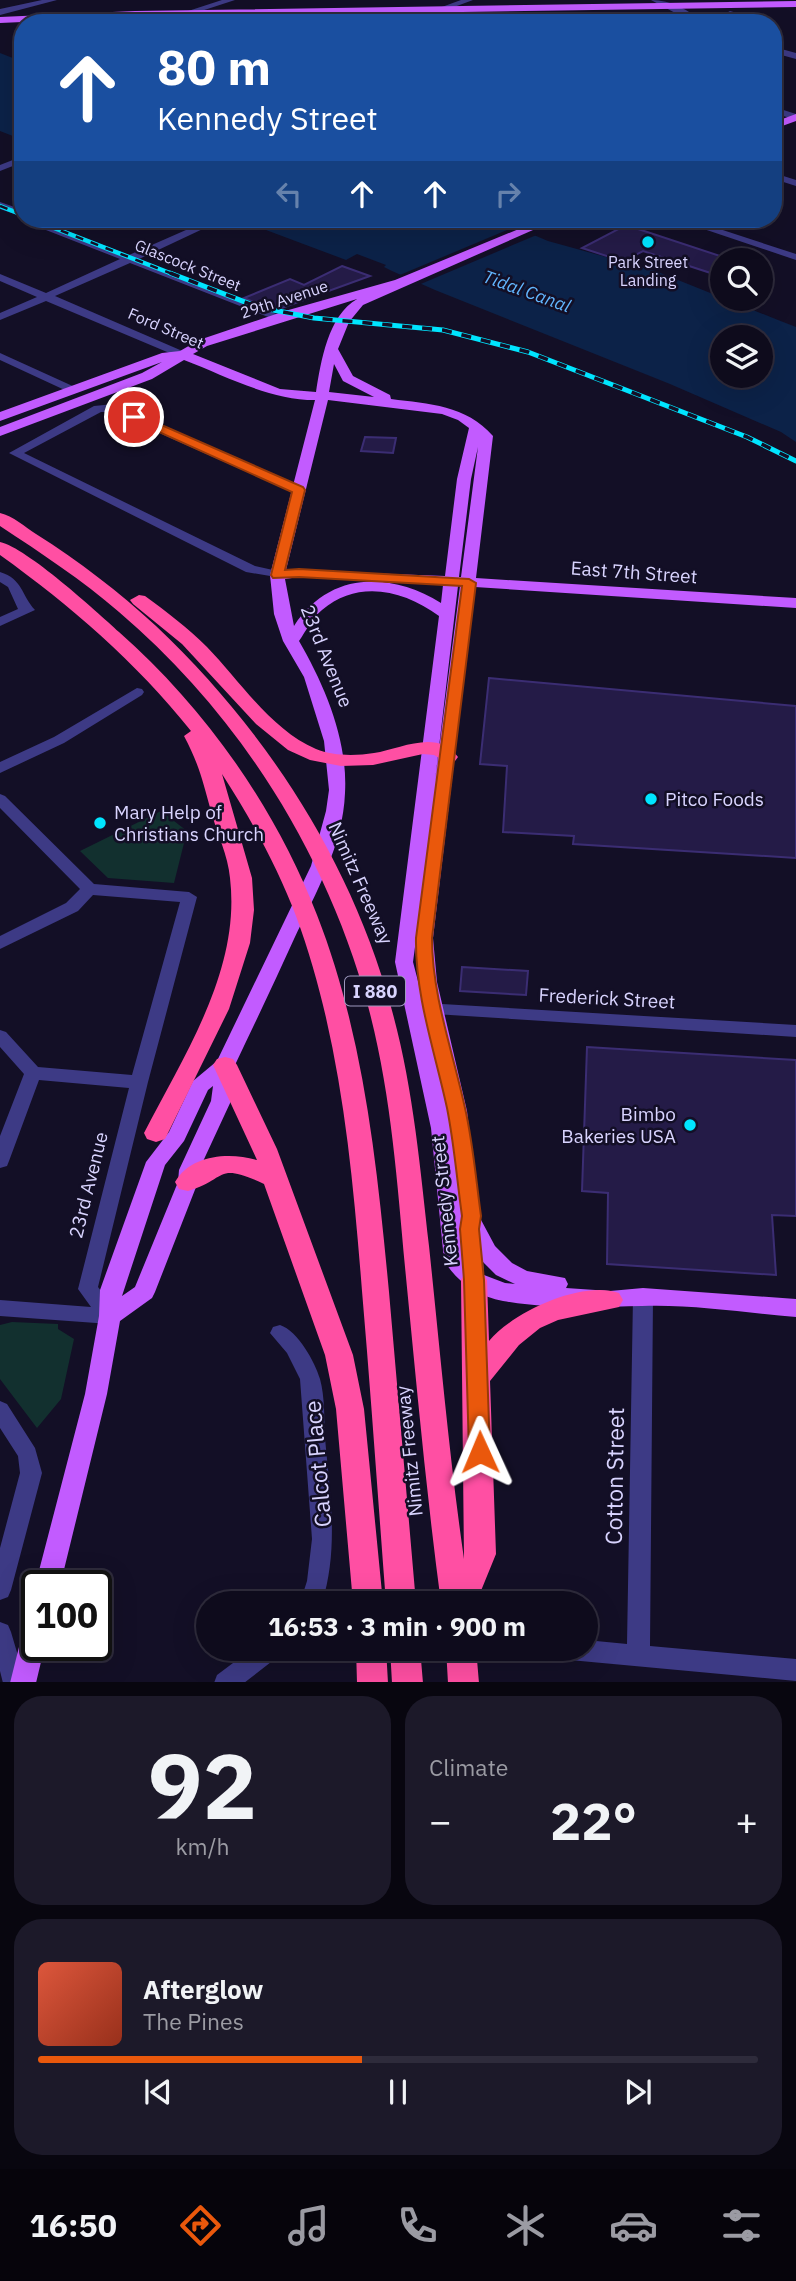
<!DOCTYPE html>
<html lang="en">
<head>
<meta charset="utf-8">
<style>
	:root { --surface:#0e0b1c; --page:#1c1929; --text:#f1f3f6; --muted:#9b9ba3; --line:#2e2b3b; --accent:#ea580c }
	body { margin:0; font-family:"IBM Plex Sans",sans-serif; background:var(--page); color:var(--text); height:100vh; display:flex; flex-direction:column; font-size:26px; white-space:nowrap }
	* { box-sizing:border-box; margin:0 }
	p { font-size:23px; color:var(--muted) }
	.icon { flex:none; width:38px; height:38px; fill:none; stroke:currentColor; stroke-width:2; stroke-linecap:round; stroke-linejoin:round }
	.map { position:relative; height:1682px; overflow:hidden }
	.side { display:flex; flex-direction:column; gap:14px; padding:14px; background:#08060f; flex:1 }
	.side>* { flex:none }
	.banner { position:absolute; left:14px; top:14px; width:768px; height:214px; border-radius:28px; box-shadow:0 7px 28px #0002,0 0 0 2px var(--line); background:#1a4fa0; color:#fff; overflow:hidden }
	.controls { position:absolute; left:710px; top:248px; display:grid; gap:14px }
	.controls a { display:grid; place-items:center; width:63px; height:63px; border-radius:50%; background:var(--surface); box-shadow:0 7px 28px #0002,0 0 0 2px var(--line); font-size:35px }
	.speed { position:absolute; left:21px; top:1570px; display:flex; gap:14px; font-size:35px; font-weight:700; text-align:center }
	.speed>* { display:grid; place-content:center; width:91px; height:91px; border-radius:50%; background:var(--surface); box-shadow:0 7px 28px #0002,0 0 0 2px var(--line); line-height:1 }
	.speed .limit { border:4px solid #111; border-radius:10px; background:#fff; color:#111 }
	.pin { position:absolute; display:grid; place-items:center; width:60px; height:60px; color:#fff; margin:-30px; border:4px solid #fff; border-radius:50%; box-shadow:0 2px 7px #0007 }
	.me { position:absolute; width:77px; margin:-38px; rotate:359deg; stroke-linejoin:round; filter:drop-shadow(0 0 5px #0008) }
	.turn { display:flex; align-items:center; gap:24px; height:147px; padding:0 28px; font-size:32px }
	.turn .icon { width:91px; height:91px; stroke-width:2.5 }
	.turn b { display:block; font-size:49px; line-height:60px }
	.lanes { display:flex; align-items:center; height:66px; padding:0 28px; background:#0003; justify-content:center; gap:35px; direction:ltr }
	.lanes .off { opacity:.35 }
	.big { font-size:52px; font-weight:800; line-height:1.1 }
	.side .widget { flex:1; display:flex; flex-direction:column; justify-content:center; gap:10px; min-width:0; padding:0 24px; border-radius:28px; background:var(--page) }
	.side .dial { align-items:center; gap:0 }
	.dial b { font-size:91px; line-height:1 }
	.song { display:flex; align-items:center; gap:21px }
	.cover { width:84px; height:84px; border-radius:10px; background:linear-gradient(135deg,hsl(10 70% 55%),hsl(10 70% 35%)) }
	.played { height:7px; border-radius:4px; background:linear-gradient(90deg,var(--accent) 45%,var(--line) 45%) }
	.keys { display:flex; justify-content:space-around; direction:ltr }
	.heat { display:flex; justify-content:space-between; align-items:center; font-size:38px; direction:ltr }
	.side .tiles { flex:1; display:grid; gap:14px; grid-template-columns:1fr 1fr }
	.widget:last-child { grid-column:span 2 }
	.trip { position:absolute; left:196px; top:1591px; width:402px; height:70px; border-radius:35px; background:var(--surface); box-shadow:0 7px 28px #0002,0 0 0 2px var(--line); font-weight:800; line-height:70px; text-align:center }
	.menu { display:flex; height:112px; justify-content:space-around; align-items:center; background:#06040b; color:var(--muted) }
	.menu .icon { width:49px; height:49px }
	.menu .current { color:var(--accent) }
	.menu b { font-size:32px; color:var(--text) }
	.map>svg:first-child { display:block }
	.green { fill:#12302f }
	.water { fill:#0c2248; fill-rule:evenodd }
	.pier { fill:#130f26 }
	.building { fill:#241b47; stroke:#3b2d73; stroke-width:2 }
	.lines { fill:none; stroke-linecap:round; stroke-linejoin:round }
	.minor { fill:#3d3a85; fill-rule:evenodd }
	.major { fill:#c25bff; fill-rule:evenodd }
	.highway { fill:#ff4fa3; fill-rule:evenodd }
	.rail-far1-casing { stroke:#00e5ff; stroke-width:4.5 }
	.rail-casing { stroke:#00e5ff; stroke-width:5 }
	.rail-far1 { stroke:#130f26; stroke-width:2.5; stroke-dasharray:8; stroke-linecap:butt }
	.rail { stroke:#130f26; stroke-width:3.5; stroke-dasharray:10; stroke-linecap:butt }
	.route { fill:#ea580c; stroke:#983908; stroke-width:2 }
	.poi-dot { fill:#00e5ff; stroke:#130f26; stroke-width:2.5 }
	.labels { text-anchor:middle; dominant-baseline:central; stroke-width:5; stroke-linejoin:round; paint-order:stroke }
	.far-poi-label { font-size:16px; fill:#d9d4ff; stroke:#130f26 }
	.far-street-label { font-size:16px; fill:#d9d4ff; stroke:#130f26 }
	.far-water-label { font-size:18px; font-style:italic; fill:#62b6ff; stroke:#130f26 }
	.shield { fill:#130f26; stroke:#9e99be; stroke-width:2 }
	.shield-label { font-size:18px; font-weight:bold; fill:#d9d4ff }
	.street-label { font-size:19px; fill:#d9d4ff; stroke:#130f26 }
	.poi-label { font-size:19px; fill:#d9d4ff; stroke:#130f26; text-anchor:start }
	.near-street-label { font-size:23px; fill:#d9d4ff; stroke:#130f26 }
</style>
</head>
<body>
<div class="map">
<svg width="796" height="1683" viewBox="0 0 796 1683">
	<rect width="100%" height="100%" fill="#130f26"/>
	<path class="green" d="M 161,811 L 187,831 L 174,883 L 108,878 L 80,851 Z
		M 12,1322 L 58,1324 L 58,1329 L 74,1339 L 61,1399 L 37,1428 L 0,1379 L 0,1325 Z"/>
	<path class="water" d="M 0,53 L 23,62 L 23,140 L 0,131 Z
		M 237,219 L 481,219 L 498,227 L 515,227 L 548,241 L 653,270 L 778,320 L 796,327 L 796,442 L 781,432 L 670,384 L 435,290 L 392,271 L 384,267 L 386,265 L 357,254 L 346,260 ZM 723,338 L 761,338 L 761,376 L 723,376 Z"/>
	<path class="pier" d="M 519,225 L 539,234 L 416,286 L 395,277 Z"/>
	<path class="building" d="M 626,225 L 723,257 L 723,277 L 643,251 L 626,260 L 619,260 L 582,248 Z
		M 342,266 L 370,276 L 279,309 L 272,310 L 244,298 L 290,279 L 304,285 Z
		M 365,437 L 396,438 L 393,453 L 361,451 Z
		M 489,678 L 796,706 L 796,858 L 573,844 L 574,836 L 503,832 L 507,766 L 480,764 Z
		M 462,967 L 528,971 L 526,995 L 460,991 Z
		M 587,1047 L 796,1060 L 796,1216 L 772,1215 L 776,1275 L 607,1264 L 608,1193 L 582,1191 Z"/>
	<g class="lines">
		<path class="minor" d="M 42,0 L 57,0 L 0,15 L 0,9 Z
			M 222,0 L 235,0 L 186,16 L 182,13 Z
			M 461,0 L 473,0 L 411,23 L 398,23 Z
			M 651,0 C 671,0 689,10 704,23 L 694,23 Z
			M 730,11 L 737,13 L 719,23 L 708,23 Z
			M 219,13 L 223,16 L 223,23 L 215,23 L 215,16 Z
			M 493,14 L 511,21 L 512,23 L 500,23 L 490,19 L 490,15 Z
			M 774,47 L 796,53 L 796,59 L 774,53 Z
			M 774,107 L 796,114 L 796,120 L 774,113 Z
			M 23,156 L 23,162 L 0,171 L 0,165 Z
			M 774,173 L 796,180 L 796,186 L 774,179 Z
			M 0,202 L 23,210 L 23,217 L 0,209 Z
			M 23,218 L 36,219 L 129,255 L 211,219 L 224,219 L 139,259 L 286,318 L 276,320 L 130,263 L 55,296 L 187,353 L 187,357 L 179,357 L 46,301 L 0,320 L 0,313 L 37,297 L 0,281 L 0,274 L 46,293 L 120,259 L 23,221 Z
			M 674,219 L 689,219 L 796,254 L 796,260 Z
			M 0,353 L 77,388 L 79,390 L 73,394 L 69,392 L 0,360 Z
			M 114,404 L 304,490 L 298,494 L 294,493 L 112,412 L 101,412 L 24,453 L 255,566 L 282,572 L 282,578 L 246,572 L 9,453 L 94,406 Z
			M 0,572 C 23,579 21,595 35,610 L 0,626 L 0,617 L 18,609 L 8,587 L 0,582 Z
			M 137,688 L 142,689 L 144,692 L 142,695 L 64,743 L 0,773 L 0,762 L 54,737 Z
			M 0,794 L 5,796 L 94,884 L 189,892 L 197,897 L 148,1082 L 98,1287 L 120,1316 L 117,1322 L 110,1324 L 0,1316 L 0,1300 L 91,1307 L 78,1289 L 129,1088 L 39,1080 L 9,1161 L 7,1166 L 0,1168 L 0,1136 L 24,1074 L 0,1047 L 0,1030 L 6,1032 L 38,1067 L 132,1075 L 180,902 L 93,895 L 78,911 L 0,949 L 0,936 L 66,903 L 80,889 L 0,808 Z
			M 425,1003 L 796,1025 L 796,1037 L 419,1013 L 416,1009 L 419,1005 Z
			M 643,1289 L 650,1291 L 653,1297 L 650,1646 L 796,1659 L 796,1681 L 559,1659 L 551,1655 L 548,1648 L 586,1648 L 586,1640 L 627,1644 L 633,1297 L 636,1291 Z
			M 280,1325 C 298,1331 315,1362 320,1379 C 325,1397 324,1420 325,1438 C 330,1494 339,1548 322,1603 L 300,1603 L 307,1581 L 312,1539 L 300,1379 L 287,1353 L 270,1333 L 273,1327 Z
			M 0,1401 L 7,1404 L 35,1448 L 42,1473 L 11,1590 L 8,1597 L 0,1600 L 0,1548 L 20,1473 L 18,1456 L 0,1428 Z
			M 0,1622 L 8,1625 L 11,1632 L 26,1683 L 3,1683 L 0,1671 Z
			M 253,1648 L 283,1648 L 280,1655 L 244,1683 L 214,1683 L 217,1675 Z"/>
		<path class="major" d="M 796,1 L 796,7 L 135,17 L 0,23 L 0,17 L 135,11 Z
			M 796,114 L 796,121 L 774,129 L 774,122 Z
			M 543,219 L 558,219 L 363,305 L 349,322 L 338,349 L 353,376 L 390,395 L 391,399 C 429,404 466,405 493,436 L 476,578 L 796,598 L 796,608 L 475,587 L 433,938 L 437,982 L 467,1111 L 480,1218 L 495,1246 L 512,1263 L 527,1271 L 565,1278 L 568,1284 L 566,1288 L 610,1291 L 643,1288 L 796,1299 L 796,1317 C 747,1313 690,1304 642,1306 C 597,1307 548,1309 503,1301 C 478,1296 456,1282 444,1260 L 431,1128 L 395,962 L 439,616 C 404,590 358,579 322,610 C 312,618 306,631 299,641 C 325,686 348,740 345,793 C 343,845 316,893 294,939 C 275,981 255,1023 235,1065 L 231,1101 L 199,1170 L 198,1182 L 155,1292 L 152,1298 L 120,1321 L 107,1394 L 60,1586 L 37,1586 L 37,1591 L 35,1586 L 85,1394 L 99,1316 L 100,1290 L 146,1162 L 169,1132 L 193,1081 L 217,1061 L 311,866 L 326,811 L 329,790 L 324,741 L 304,677 L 283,641 L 274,614 L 270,575 L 315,400 C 269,400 226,376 184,360 L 152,379 L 0,436 L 0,427 L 142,373 L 162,362 L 0,421 L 0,412 L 162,353 L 180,351 L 199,340 L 285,311 L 395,280 ZM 357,299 C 328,316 321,361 316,392 L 280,389 L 193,354 L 207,346 ZM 334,364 L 343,381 L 374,397 L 329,392 ZM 328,400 L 442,414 L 458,420 L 469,428 L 457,479 L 445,576 L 286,570 ZM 478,447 L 461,577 L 459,577 L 471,479 ZM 299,577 L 426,583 L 443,585 L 441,603 C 389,571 329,572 294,626 L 285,579 ZM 458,586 L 460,586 L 435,781 ZM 415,947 L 419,985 L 413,962 ZM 213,1086 L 211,1101 L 179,1170 L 178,1182 L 135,1287 L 122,1296 L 165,1165 L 184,1141 L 208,1090 ZM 483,1262 L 496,1275 L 515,1284 L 505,1283 L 484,1275 Z
			M 37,1616 L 37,1645 L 45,1645 L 36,1683 L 10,1683 L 24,1627 L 28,1619 Z"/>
		<path class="highway" d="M 0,513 C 13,516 25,527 36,534 C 79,561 119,592 156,626 C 266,730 351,861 391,1007 C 413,1085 420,1166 429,1246 C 440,1350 449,1455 464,1559 L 461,1280 L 465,1273 L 474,1270 L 483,1273 L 487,1280 L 489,1341 C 513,1312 582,1280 619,1293 L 623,1300 L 619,1307 L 558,1320 L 540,1328 L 519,1345 L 490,1381 L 496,1554 L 476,1603 L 441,1603 C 426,1491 416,1379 405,1267 C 397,1180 391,1092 368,1006 C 327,854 239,714 119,612 C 82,580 41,553 0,526 Z
			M 0,542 C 27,548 96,611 119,632 C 205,708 276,808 317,915 C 364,1035 377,1165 389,1292 C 398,1395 407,1499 416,1603 L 386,1603 C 378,1499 371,1395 362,1291 C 352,1164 340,1035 296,916 C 277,866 251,819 222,774 L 252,878 L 254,910 L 250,943 L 229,1009 L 168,1133 L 165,1139 L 156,1142 L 147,1139 L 144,1133 C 184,1055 241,970 230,878 C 228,855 217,834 211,811 C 203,782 199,764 184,736 L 191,731 C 136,662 71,606 0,555 Z
			M 139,595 L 145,596 C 167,612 188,628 207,647 C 240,681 271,730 316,749 C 333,756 355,756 374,753 C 400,749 438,728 458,757 L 455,761 L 448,763 L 434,755 L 423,754 L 373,765 L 341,766 L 310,760 L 288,750 L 256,724 L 182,644 L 133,604 L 130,600 Z
			M 225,1057 L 233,1059 L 237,1065 L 277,1149 L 353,1355 L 364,1409 L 383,1603 L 353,1603 L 336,1409 L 325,1355 L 264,1184 C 215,1161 228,1179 188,1191 L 179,1189 L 175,1182 C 191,1154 230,1152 257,1160 L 213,1065 L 217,1059 Z
			M 356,1648 L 386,1648 L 388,1683 L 357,1683 Z
			M 390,1648 L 420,1648 L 423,1683 L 392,1683 Z
			M 446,1648 L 476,1648 L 479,1683 L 448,1683 Z"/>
		<g class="rail-far1-casing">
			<path id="rail-far1" d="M 0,206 L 23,215
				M 31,219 L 175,275"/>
		</g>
		<g class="rail-casing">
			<path id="rail" d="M 170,273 L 258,307 L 314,318 L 443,330 L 528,352 L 747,437 L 796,461"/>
		</g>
		<use href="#rail-far1" class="rail-far1"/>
		<use href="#rail" class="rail"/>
	</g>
	<path class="route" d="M 134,413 L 303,487 L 305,490 L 285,570 L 299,569 L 469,579 L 476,583 L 432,938 C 432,996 453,1052 465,1108 C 473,1143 476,1180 481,1216 L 479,1229 L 484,1280 L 490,1452 L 487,1459 L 480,1461 L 472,1459 L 469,1452 L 464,1280 L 460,1229 L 462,1216 C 457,1180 454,1143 447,1108 C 435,1052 415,996 416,938 L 462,586 L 299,577 L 273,578 L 271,575 L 292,492 L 130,419 L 128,417 Z"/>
	<g class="poi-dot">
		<circle cx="648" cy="242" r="7"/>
		<circle cx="651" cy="799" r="7"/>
		<circle cx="100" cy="823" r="7"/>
		<circle cx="690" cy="1125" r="7"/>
	</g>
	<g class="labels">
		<g class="far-poi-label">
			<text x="648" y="262">Park Street<tspan x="648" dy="18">Landing</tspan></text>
		</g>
		<g class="far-street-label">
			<text transform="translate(188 265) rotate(22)">Glascock Street</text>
			<text transform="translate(284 299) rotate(-18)">29th Avenue</text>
			<text transform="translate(166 328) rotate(23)">Ford Street</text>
		</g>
		<g class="far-water-label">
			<text transform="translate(527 291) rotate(20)">Tidal Canal</text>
		</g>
		<rect class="shield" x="345" y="976.5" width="60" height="29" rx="5"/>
		<g class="shield-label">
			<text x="375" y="991">I 880</text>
		</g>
		<g class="street-label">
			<text transform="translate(634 572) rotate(4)">East 7th Street</text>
			<text transform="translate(327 656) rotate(68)">23rd Avenue</text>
			<text transform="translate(361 883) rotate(66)">Nimitz Freeway</text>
			<text transform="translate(607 998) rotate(3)">Frederick Street</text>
			<text transform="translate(88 1185) rotate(-76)">23rd Avenue</text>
			<text transform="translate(444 1201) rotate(-96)">Kennedy Street</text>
			<text transform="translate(409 1451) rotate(-96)">Nimitz Freeway</text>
		</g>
		<g class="poi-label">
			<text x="665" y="799">Pitco Foods</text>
			<text x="114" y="812">Mary Help of<tspan x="114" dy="22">Christians Church</tspan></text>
			<text x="676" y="1114" text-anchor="end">Bimbo<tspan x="676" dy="22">Bakeries USA</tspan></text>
		</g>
		<g class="near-street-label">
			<text transform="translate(317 1464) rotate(-95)">Calcot Place</text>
			<text transform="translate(614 1476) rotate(-89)">Cotton Street</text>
		</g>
	</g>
</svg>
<div class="controls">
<a><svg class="icon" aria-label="search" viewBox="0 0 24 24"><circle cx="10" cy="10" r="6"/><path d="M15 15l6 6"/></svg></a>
<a><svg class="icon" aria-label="layers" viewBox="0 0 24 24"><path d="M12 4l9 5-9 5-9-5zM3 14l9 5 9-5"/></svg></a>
</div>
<div class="speed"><div class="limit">100</div></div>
<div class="pin" style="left:134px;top:417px;background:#d93025"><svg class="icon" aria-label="arrive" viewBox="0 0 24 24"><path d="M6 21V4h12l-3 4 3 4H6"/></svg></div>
<svg class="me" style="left:480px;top:1452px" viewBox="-20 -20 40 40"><path d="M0-17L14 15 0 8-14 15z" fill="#ea580c" stroke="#fff" stroke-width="4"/></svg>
<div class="trip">16:53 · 3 min · 900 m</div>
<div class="banner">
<div class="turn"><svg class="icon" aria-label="ahead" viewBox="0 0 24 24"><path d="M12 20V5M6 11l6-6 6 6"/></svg><div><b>80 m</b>Kennedy Street</div></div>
<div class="lanes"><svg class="icon off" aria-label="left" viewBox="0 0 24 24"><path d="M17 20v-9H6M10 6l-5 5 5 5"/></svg><svg class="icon" aria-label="ahead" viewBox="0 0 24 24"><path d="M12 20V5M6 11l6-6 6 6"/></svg><svg class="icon" aria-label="ahead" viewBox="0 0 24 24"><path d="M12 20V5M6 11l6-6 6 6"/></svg><svg class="icon off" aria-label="right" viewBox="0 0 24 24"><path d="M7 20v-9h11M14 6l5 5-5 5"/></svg></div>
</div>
</div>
<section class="side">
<div class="tiles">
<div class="widget dial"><b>92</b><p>km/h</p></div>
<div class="widget"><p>Climate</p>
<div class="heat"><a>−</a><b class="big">22°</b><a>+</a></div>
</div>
<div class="widget">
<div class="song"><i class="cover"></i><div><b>Afterglow</b><p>The Pines</p></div></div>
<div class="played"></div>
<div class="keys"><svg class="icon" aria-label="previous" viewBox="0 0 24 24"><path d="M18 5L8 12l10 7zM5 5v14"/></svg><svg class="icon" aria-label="pause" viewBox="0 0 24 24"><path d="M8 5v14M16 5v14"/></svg><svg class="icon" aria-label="next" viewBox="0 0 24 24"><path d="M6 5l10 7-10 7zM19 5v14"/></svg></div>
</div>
</div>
</section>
<nav class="menu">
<b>16:50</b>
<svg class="icon current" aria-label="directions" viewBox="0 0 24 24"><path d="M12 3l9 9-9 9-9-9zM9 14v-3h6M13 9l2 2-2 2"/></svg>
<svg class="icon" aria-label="music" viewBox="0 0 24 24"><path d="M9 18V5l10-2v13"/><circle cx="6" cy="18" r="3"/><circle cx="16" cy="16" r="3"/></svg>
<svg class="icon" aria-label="phone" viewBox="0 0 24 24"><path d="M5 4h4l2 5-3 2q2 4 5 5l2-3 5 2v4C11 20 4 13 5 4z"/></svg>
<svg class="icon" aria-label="climate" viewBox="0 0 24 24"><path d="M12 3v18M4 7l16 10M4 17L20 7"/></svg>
<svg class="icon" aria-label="car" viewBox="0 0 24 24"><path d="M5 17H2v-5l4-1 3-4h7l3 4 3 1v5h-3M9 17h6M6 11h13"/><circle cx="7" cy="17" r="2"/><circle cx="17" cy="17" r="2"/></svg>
<svg class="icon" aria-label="filters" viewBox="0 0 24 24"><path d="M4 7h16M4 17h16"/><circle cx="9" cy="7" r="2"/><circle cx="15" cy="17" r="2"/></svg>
</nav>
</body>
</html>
